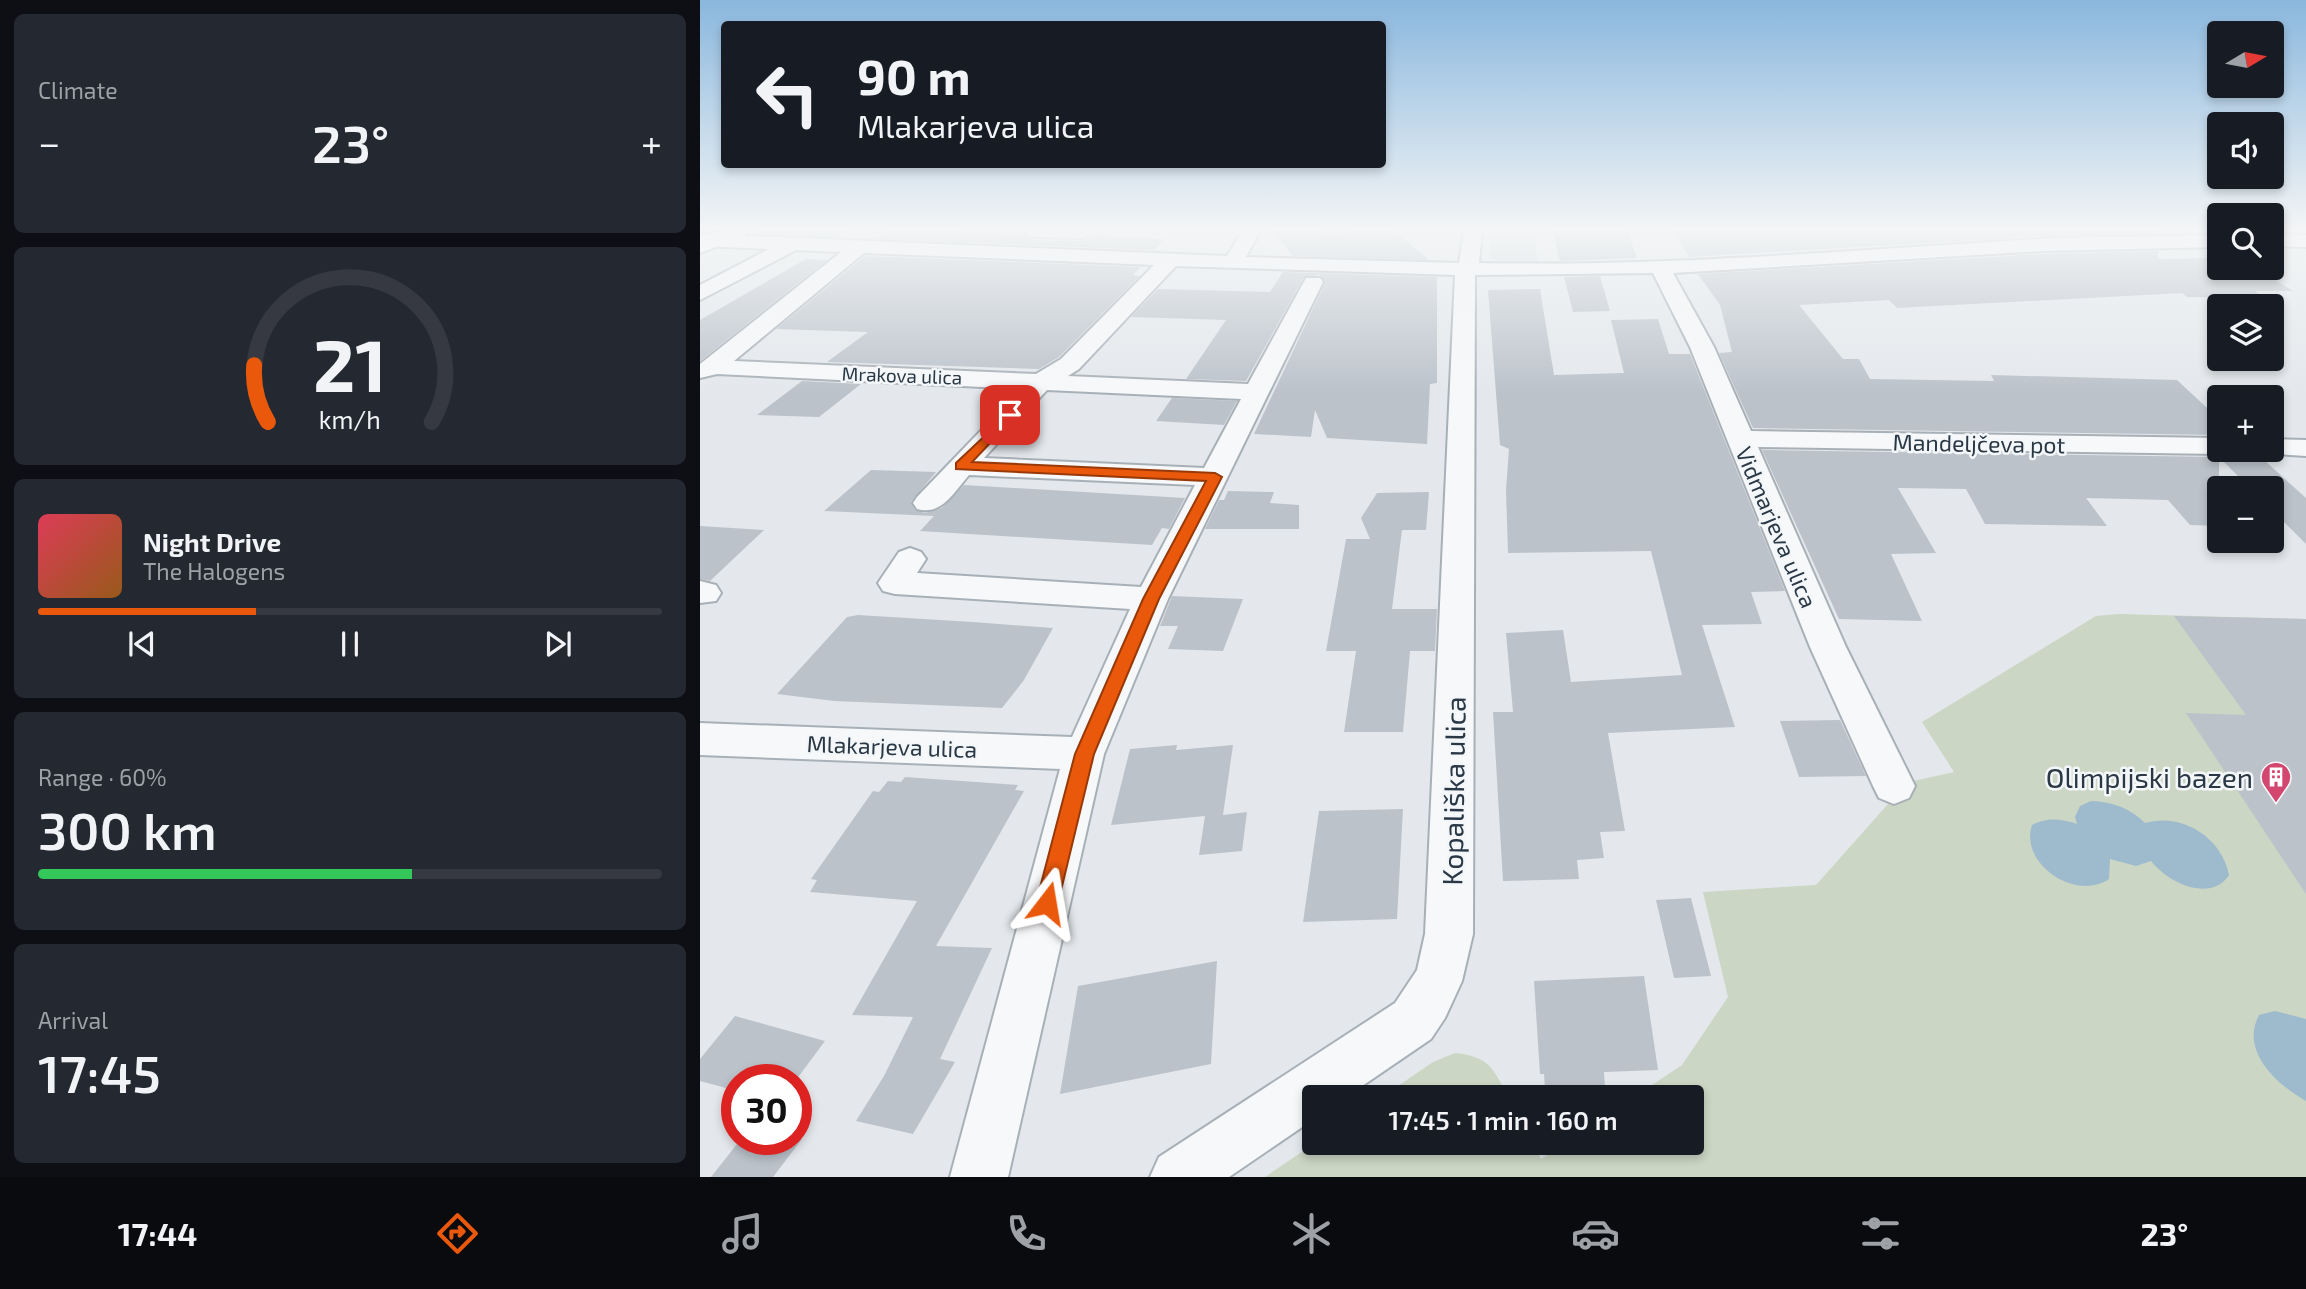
<!DOCTYPE html>
<html lang="en">
<head>
<meta charset="utf-8">
<style>
	:root { --surface:#171b24; --page:#242831; --text:#f1f3f6; --muted:#9ea1a6; --line:#363941; --accent:#ea580c }
	body { margin:0; font-family:"Exo 2",sans-serif; background:var(--page); color:var(--text); height:100vh; display:flex; flex-direction:column; font-size:26px; white-space:nowrap }
	* { box-sizing:border-box; margin:0 }
	p { font-size:23px; color:var(--muted) }
	.icon { flex:none; width:38px; height:38px; fill:none; stroke:currentColor; stroke-width:2; stroke-linecap:round; stroke-linejoin:round }
	.map { position:relative; flex:1; overflow:hidden }
	.panel { display:flex; flex-direction:column; gap:14px; padding:14px; background:#0d0f14; width:700px }
	.panel>* { flex:none }
	.banner { position:absolute; left:21px; top:21px; width:665px; height:147px; border-radius:7px; box-shadow:0 4px 10px #0003; background:#171b24; color:var(--text); overflow:hidden }
	.needle { width:46px; rotate:80deg }
	.tools { position:absolute; left:1507px; top:21px; display:grid; gap:14px }
	.tools a { display:grid; place-items:center; width:77px; height:77px; border-radius:7px; background:var(--surface); box-shadow:0 4px 10px #0003; font-size:35px }
	.speed { position:absolute; left:21px; top:1064px; display:flex; gap:14px; font-size:35px; font-weight:700; text-align:center }
	.speed>* { display:grid; place-content:center; width:91px; height:91px; border-radius:50%; background:var(--surface); box-shadow:0 4px 10px #0003; line-height:1 }
	.speed .limit { border:10px solid #d22; background:#fff; color:#111 }
	.pin { position:absolute; display:grid; place-items:center; width:60px; height:60px; color:#fff; margin:-30px; border-radius:14px; box-shadow:0 4px 10px #0006 }
	.me { position:absolute; width:77px; margin:-38px; rotate:14deg; stroke-linejoin:round; filter:drop-shadow(0 0 5px #0008) }
	.turn { display:flex; align-items:center; gap:24px; height:147px; padding:0 21px; font-size:32px }
	.turn .icon { width:91px; height:91px; stroke-width:2.5 }
	.turn b { display:block; font-size:49px; line-height:60px }
	.big { font-size:52px; font-weight:600; line-height:1.1 }
	.panel .widget { flex:1; display:flex; flex-direction:column; justify-content:center; gap:10px; min-width:0; padding:0 24px; border-radius:10px; background:var(--page) }
	.panel .dial { align-items:center; gap:0 }
	.dial svg { height:182px; overflow:visible; fill:none; stroke:var(--line); stroke-width:7; stroke-linecap:round; text-anchor:middle }
	.dial text { fill:var(--text); stroke:none }
	.song { display:flex; align-items:center; gap:21px }
	.cover { width:84px; height:84px; border-radius:10px; background:linear-gradient(135deg,hsl(350 70% 55%),hsl(30 70% 35%)) }
	.played { height:7px; border-radius:4px; background:linear-gradient(90deg,var(--accent) 35%,var(--line) 35%) }
	.keys { display:flex; justify-content:space-around; direction:ltr }
	.heat { display:flex; justify-content:space-between; align-items:center; font-size:38px; direction:ltr }
	.charge { height:10px; border-radius:5px; background:linear-gradient(90deg,#34c759 60%,var(--line) 0) }
	.trip { position:absolute; left:602px; top:1085px; width:402px; height:70px; border-radius:7px; background:var(--surface); box-shadow:0 4px 10px #0003; font-weight:600; line-height:70px; text-align:center }
	.tabs { display:flex; height:112px; justify-content:space-around; align-items:center; background:#090b0e; color:var(--muted) }
	.tabs .icon { width:49px; height:49px }
	.tabs .active { color:var(--accent) }
	.tabs b { font-size:32px; color:var(--text) }
	main { display:flex; flex:1; min-height:0 }
	.map>svg:first-child { display:block }
	.built { fill:#d2d8de }
	.green { fill:#cbd6c4 }
	.water { fill:#9ebbcd }
	.building { fill:#bbc2ca }
	.lines { fill:none; stroke-linecap:round; stroke-linejoin:round }
	.street-casing { stroke:#a8b0b7; stroke-width:4 }
	.primary-casing { stroke:#a2aeb8; stroke-width:4 }
	.street { fill:#f7f8fa; fill-rule:evenodd }
	.primary { fill:#fff; fill-rule:evenodd }
	.route { fill:#ea580c; stroke:#983908; stroke-width:2 }
	.labels { text-anchor:middle; dominant-baseline:central; stroke-width:5; stroke-linejoin:round; paint-order:stroke }
	.far-street-label { font-size:19px; fill:#2a3845; stroke:#f4f7f9 }
	.street-label { font-size:23px; fill:#2a3845; stroke:#f4f7f9 }
	.near-poi-label { font-size:28px; fill:#2a3845; stroke:#f4f7f9; text-anchor:end }
	.near-street-label { font-size:28px; fill:#2a3845; stroke:#f4f7f9 }
</style>
</head>
<body>
<main>
<section class="panel">
<div class="widget"><p>Climate</p>
<div class="heat"><a>−</a><b class="big">23°</b><a>+</a></div>
</div>
<div class="widget dial"><svg viewBox="0 0 100 80">
<path d="M14 69A42 42 0 1 1 86 69"/>
<path d="M14 69A42 42 0 0 1 8 44" stroke="#ea580c"/>
<text x="50" y="56" font-size="32" font-weight="700">21</text>
<text x="50" y="72" font-size="11">km/h</text>
</svg></div>
<div class="widget">
<div class="song"><i class="cover"></i><div><b>Night Drive</b><p>The Halogens</p></div></div>
<div class="played"></div>
<div class="keys"><svg class="icon" aria-label="previous" viewBox="0 0 24 24"><path d="M18 5L8 12l10 7zM5 5v14"/></svg><svg class="icon" aria-label="pause" viewBox="0 0 24 24"><path d="M8 5v14M16 5v14"/></svg><svg class="icon" aria-label="next" viewBox="0 0 24 24"><path d="M6 5l10 7-10 7zM19 5v14"/></svg></div>
</div>
<div class="widget"><p>Range · 60%</p><b class="big">300 km</b><div class="charge"></div></div>
<div class="widget"><p>Arrival</p><b class="big">17:45</b></div>
</section>
<div class="map">
<svg width="1606" height="1177" viewBox="0 0 1606 1177">
	<rect width="100%" height="100%" fill="#e4e8ec"/>
	<path class="built" d="M 788,230 L 833,230 L 838,263 L 804,263 L 791,259 Z"/>
	<path class="green" d="M 60,230 L 154,230 L 132,239 L 55,234 Z
		M 1419,614 L 1606,619 L 1606,1177 L 565,1177 L 615,1143 L 832,1143 L 841,1159 L 866,1143 L 992,1143 L 992,1097 L 934,1097 L 982,1065 L 1028,997 L 1003,892 L 1116,885 L 1188,804 L 1182,788 L 1254,772 L 1222,722 L 1396,616 Z
		M 755,1053 C 790,1057 793,1068 808,1097 L 682,1097 L 733,1062 Z"/>
	<path class="water" d="M 1391,801 C 1413,802 1430,808 1445,823 C 1481,812 1522,837 1529,875 C 1511,903 1468,883 1451,861 L 1436,866 L 1410,859 L 1409,879 C 1376,902 1319,864 1332,825 C 1349,817 1360,819 1377,824 L 1375,817 L 1380,806 Z
		M 1575,1011 L 1606,1019 L 1606,1101 C 1576,1084 1540,1051 1559,1015 Z"/>
	<path class="building" d="M 191,230 L 325,233 L 335,240 L 381,241 L 400,236 L 465,239 L 454,250 L 176,239 Z
		M 572,230 L 615,230 L 626,236 L 657,230 L 693,230 L 729,260 L 593,256 Z
		M 852,230 L 927,230 L 937,258 L 860,261 Z
		M 973,230 L 1458,230 L 1458,234 L 1339,236 L 989,257 Z
		M 1458,251 L 1458,259 L 1519,258 L 1519,268 L 1555,268 L 1593,291 L 1555,291 L 1564,298 L 1487,297 L 1482,293 L 1197,308 L 1189,300 L 1099,305 L 1143,359 L 1159,359 L 1170,379 L 1294,381 L 1291,375 L 1477,380 L 1519,419 L 1519,435 L 1053,428 L 1019,353 L 1032,352 L 1020,305 L 998,274 L 1343,254 Z
		M 165,256 L 440,267 L 433,275 L 440,276 L 359,357 L 339,369 L 127,362 L 168,332 L 76,329 Z
		M 106,259 L 127,260 L 0,361 L 0,320 Z
		M 583,272 L 737,277 L 737,383 L 730,384 L 727,444 L 627,438 L 615,410 L 611,437 L 554,434 L 625,283 L 620,275 L 604,277 L 546,381 L 486,379 L 526,320 L 431,317 L 458,289 L 570,292 Z
		M 900,276 L 910,311 L 873,312 L 864,277 Z
		M 840,289 L 854,375 L 924,373 L 911,320 L 958,319 L 969,354 L 990,354 L 1085,591 L 1051,592 L 1062,624 L 1002,625 L 1035,727 L 908,733 L 925,831 L 900,832 L 904,858 L 877,860 L 879,879 L 803,881 L 793,712 L 813,712 L 806,633 L 863,630 L 871,682 L 982,675 L 951,551 L 808,553 L 806,490 L 809,449 L 800,445 L 788,290 Z
		M 102,381 L 161,384 L 119,417 L 57,415 Z
		M 472,398 L 537,401 L 524,425 L 456,421 Z
		M 1062,450 L 1519,457 L 1533,450 L 1553,450 L 1606,498 L 1606,544 L 1572,510 L 1572,488 L 1550,488 L 1519,457 L 1519,526 L 1490,525 L 1468,500 L 1386,498 L 1407,526 L 1285,524 L 1266,489 L 1198,488 L 1236,553 L 1191,554 L 1222,621 L 1139,619 Z
		M 171,470 L 236,472 L 211,502 L 215,510 L 225,513 L 242,508 L 264,485 L 485,498 L 469,529 L 462,528 L 452,545 L 220,531 L 234,516 L 124,511 Z
		M 528,491 L 574,492 L 570,503 L 599,505 L 599,529 L 505,529 L 519,500 L 524,500 Z
		M 729,492 L 726,530 L 702,530 L 692,609 L 737,609 L 735,651 L 710,651 L 703,732 L 644,732 L 656,651 L 626,651 L 646,539 L 670,539 L 661,518 L 677,493 Z
		M 0,526 L 64,530 L 10,581 L 0,579 Z
		M 472,596 L 543,599 L 523,651 L 468,649 L 478,626 L 460,626 Z
		M 158,615 L 273,622 L 353,628 L 324,680 L 302,708 L 134,701 L 77,694 L 147,617 Z
		M 1474,616 L 1606,619 L 1606,894 L 1486,713 L 1546,715 Z
		M 1140,720 L 1166,776 L 1099,777 L 1080,721 Z
		M 477,745 L 476,750 L 533,745 L 523,815 L 547,812 L 542,851 L 499,855 L 505,816 L 411,825 L 430,749 Z
		M 205,777 L 318,785 L 315,790 L 324,791 L 236,946 L 292,948 L 240,1059 L 255,1062 L 213,1134 L 156,1121 L 184,1076 L 213,1017 L 152,1015 L 217,901 L 110,892 L 117,880 L 111,879 L 173,791 L 179,792 L 188,781 L 201,782 Z
		M 703,809 L 697,919 L 603,922 L 619,811 Z
		M 991,898 L 1011,976 L 974,978 L 956,900 Z
		M 517,961 L 511,1064 L 360,1094 L 378,986 Z
		M 944,976 L 958,1070 L 904,1072 L 905,1087 L 845,1089 L 844,1074 L 840,1074 L 834,981 Z
		M 35,1016 L 125,1041 L 96,1080 L 37,1080 L 37,1091 L 0,1081 L 0,1059 Z
		M 41,1139 L 102,1139 L 73,1177 L 11,1177 Z"/>
	<g class="lines">
		<g class="street-casing">
			<path id="street" d="M 327,230 L 401,230 L 399,234 L 381,238 L 335,237 L 328,235 Z
				M 543,230 L 561,230 L 546,257 L 759,263 L 764,230 L 782,230 L 779,263 C 966,267 1153,250 1339,239 C 1399,236 1459,237 1519,235 L 1519,247 L 1343,251 L 973,273 L 1014,347 L 1051,431 L 1519,438 L 1519,450 L 1530,450 L 1519,454 L 1058,447 L 1146,647 L 1215,786 L 1209,798 L 1194,804 L 1179,798 L 1173,786 L 1110,647 L 990,347 L 953,273 L 775,275 L 773,934 L 762,981 L 745,1018 L 731,1039 L 646,1097 L 614,1097 L 614,1119 L 529,1177 L 450,1177 L 459,1157 L 695,1003 L 717,970 L 725,934 L 755,275 L 476,266 L 379,369 L 368,376 L 548,384 L 606,278 L 620,278 L 623,282 L 468,599 L 404,754 L 308,1177 L 250,1177 L 360,769 L 0,755 L 0,723 L 372,737 L 430,609 L 195,594 L 183,591 L 178,583 L 199,552 L 210,548 L 221,552 L 226,559 L 217,573 L 441,587 L 495,485 L 269,475 C 254,492 242,516 217,509 L 213,503 L 217,497 L 321,389 L 17,374 L 0,378 L 0,364 L 141,252 L 96,250 L 0,300 L 0,285 L 69,249 L 0,246 L 0,234 L 527,256 ZM 164,253 L 454,265 L 361,359 L 336,374 L 34,361 ZM 347,390 L 541,399 L 504,468 L 284,458 Z
				M 1572,234 L 1606,235 L 1606,247 L 1572,246 Z
				M 1572,439 L 1606,440 L 1606,456 L 1562,453 L 1560,450 L 1572,450 Z
				M 0,581 L 16,585 L 21,593 L 16,601 L 0,603 Z"/>
		</g>
		<g class="primary-casing">
			<path id="primary" d="M 21,230 L 49,230 L 46,235 L 0,253 L 0,238 Z"/>
		</g>
		<use href="#street" class="street"/>
		<use href="#primary" class="primary"/>
	</g>
	<linearGradient id="sky" x2="0" y2="1"><stop stop-color="#8ab7dd"/><stop offset="0.58" stop-color="#f3f5f6"/><stop offset="1" stop-color="#f3f5f6" stop-opacity="0"/></linearGradient>
	<rect width="1606" height="394" fill="url(#sky)"/>
	<path class="route" d="M 310,412 L 314,413 L 314,418 L 272,462 L 515,473 L 522,477 L 459,599 L 394,754 L 358,903 L 355,911 L 347,914 L 339,911 L 336,903 L 375,754 L 443,599 L 506,481 L 256,469 L 256,463 Z"/>
	<defs>
		<g id="building-pin" transform="scale(1.575)"><path d="M0 17L-7.5 6A9.5 9.5 0 1 1 7.5 6Z" fill="#d3466f" stroke="#f4f7f9"/><path d="M-4-6H4V6H1V3H-1V6H-4ZM-2.5-4.3h1.7v1.8h-1.7ZM.8-4.3h1.7v1.8H.8ZM-2.5-1h1.7V.8h-1.7ZM.8-1h1.7V.8H.8Z" fill="#fff"/></g>
	</defs>
	<g fill-rule="evenodd">
		<use href="#building-pin" x="1576" y="777"/>
	</g>
	<g class="labels">
		<g class="far-street-label">
			<text transform="translate(202 375) rotate(2)">Mrakova ulica</text>
		</g>
		<g class="street-label">
			<text transform="translate(1279 443) rotate(1)">Mandeljčeva pot</text>
			<text transform="translate(1077 527) rotate(67)">Vidmarjeva ulica</text>
			<text transform="translate(192 746) rotate(2)">Mlakarjeva ulica</text>
		</g>
		<g class="near-poi-label">
			<text x="1553" y="777">Olimpijski bazen</text>
		</g>
		<g class="near-street-label">
			<text transform="translate(753 791) rotate(-89)">Kopališka ulica</text>
		</g>
	</g>
</svg>
<div class="tools">
<a><svg class="needle" viewBox="-14 -14 28 28"><path d="M0-13l5 13h-10z" fill="#e53935"/><path d="M0 13l5-13h-10z" fill="#9ea1a6"/></svg></a>
<a><svg class="icon" aria-label="sound" viewBox="0 0 24 24"><path d="M4 9h4l5-4v14l-5-4H4zM17 9q2 3 0 6"/></svg></a>
<a><svg class="icon" aria-label="search" viewBox="0 0 24 24"><circle cx="10" cy="10" r="6"/><path d="M15 15l6 6"/></svg></a>
<a><svg class="icon" aria-label="layers" viewBox="0 0 24 24"><path d="M12 4l9 5-9 5-9-5zM3 14l9 5 9-5"/></svg></a>
<a>+</a>
<a>−</a>
</div>
<div class="speed"><div class="limit">30</div></div>
<div class="pin" style="left:310px;top:415px;background:#d93025"><svg class="icon" aria-label="arrive" viewBox="0 0 24 24"><path d="M6 21V4h12l-3 4 3 4H6"/></svg></div>
<svg class="me" style="left:347px;top:903px" viewBox="-20 -20 40 40"><path d="M0-17L14 15 0 8-14 15z" fill="#ea580c" stroke="#fff" stroke-width="4"/></svg>
<div class="trip">17:45 · 1 min · 160 m</div>
<div class="banner">
<div class="turn"><svg class="icon" aria-label="left" viewBox="0 0 24 24"><path d="M17 20v-9H6M10 6l-5 5 5 5"/></svg><div><b>90 m</b>Mlakarjeva ulica</div></div>
</div>
</div>
</main>
<nav class="tabs">
<b>17:44</b>
<svg class="icon active" aria-label="directions" viewBox="0 0 24 24"><path d="M12 3l9 9-9 9-9-9zM9 14v-3h6M13 9l2 2-2 2"/></svg>
<svg class="icon" aria-label="music" viewBox="0 0 24 24"><path d="M9 18V5l10-2v13"/><circle cx="6" cy="18" r="3"/><circle cx="16" cy="16" r="3"/></svg>
<svg class="icon" aria-label="phone" viewBox="0 0 24 24"><path d="M5 4h4l2 5-3 2q2 4 5 5l2-3 5 2v4C11 20 4 13 5 4z"/></svg>
<svg class="icon" aria-label="climate" viewBox="0 0 24 24"><path d="M12 3v18M4 7l16 10M4 17L20 7"/></svg>
<svg class="icon" aria-label="car" viewBox="0 0 24 24"><path d="M5 17H2v-5l4-1 3-4h7l3 4 3 1v5h-3M9 17h6M6 11h13"/><circle cx="7" cy="17" r="2"/><circle cx="17" cy="17" r="2"/></svg>
<svg class="icon" aria-label="filters" viewBox="0 0 24 24"><path d="M4 7h16M4 17h16"/><circle cx="9" cy="7" r="2"/><circle cx="15" cy="17" r="2"/></svg>
<b>23°</b>
</nav>
</body>
</html>
